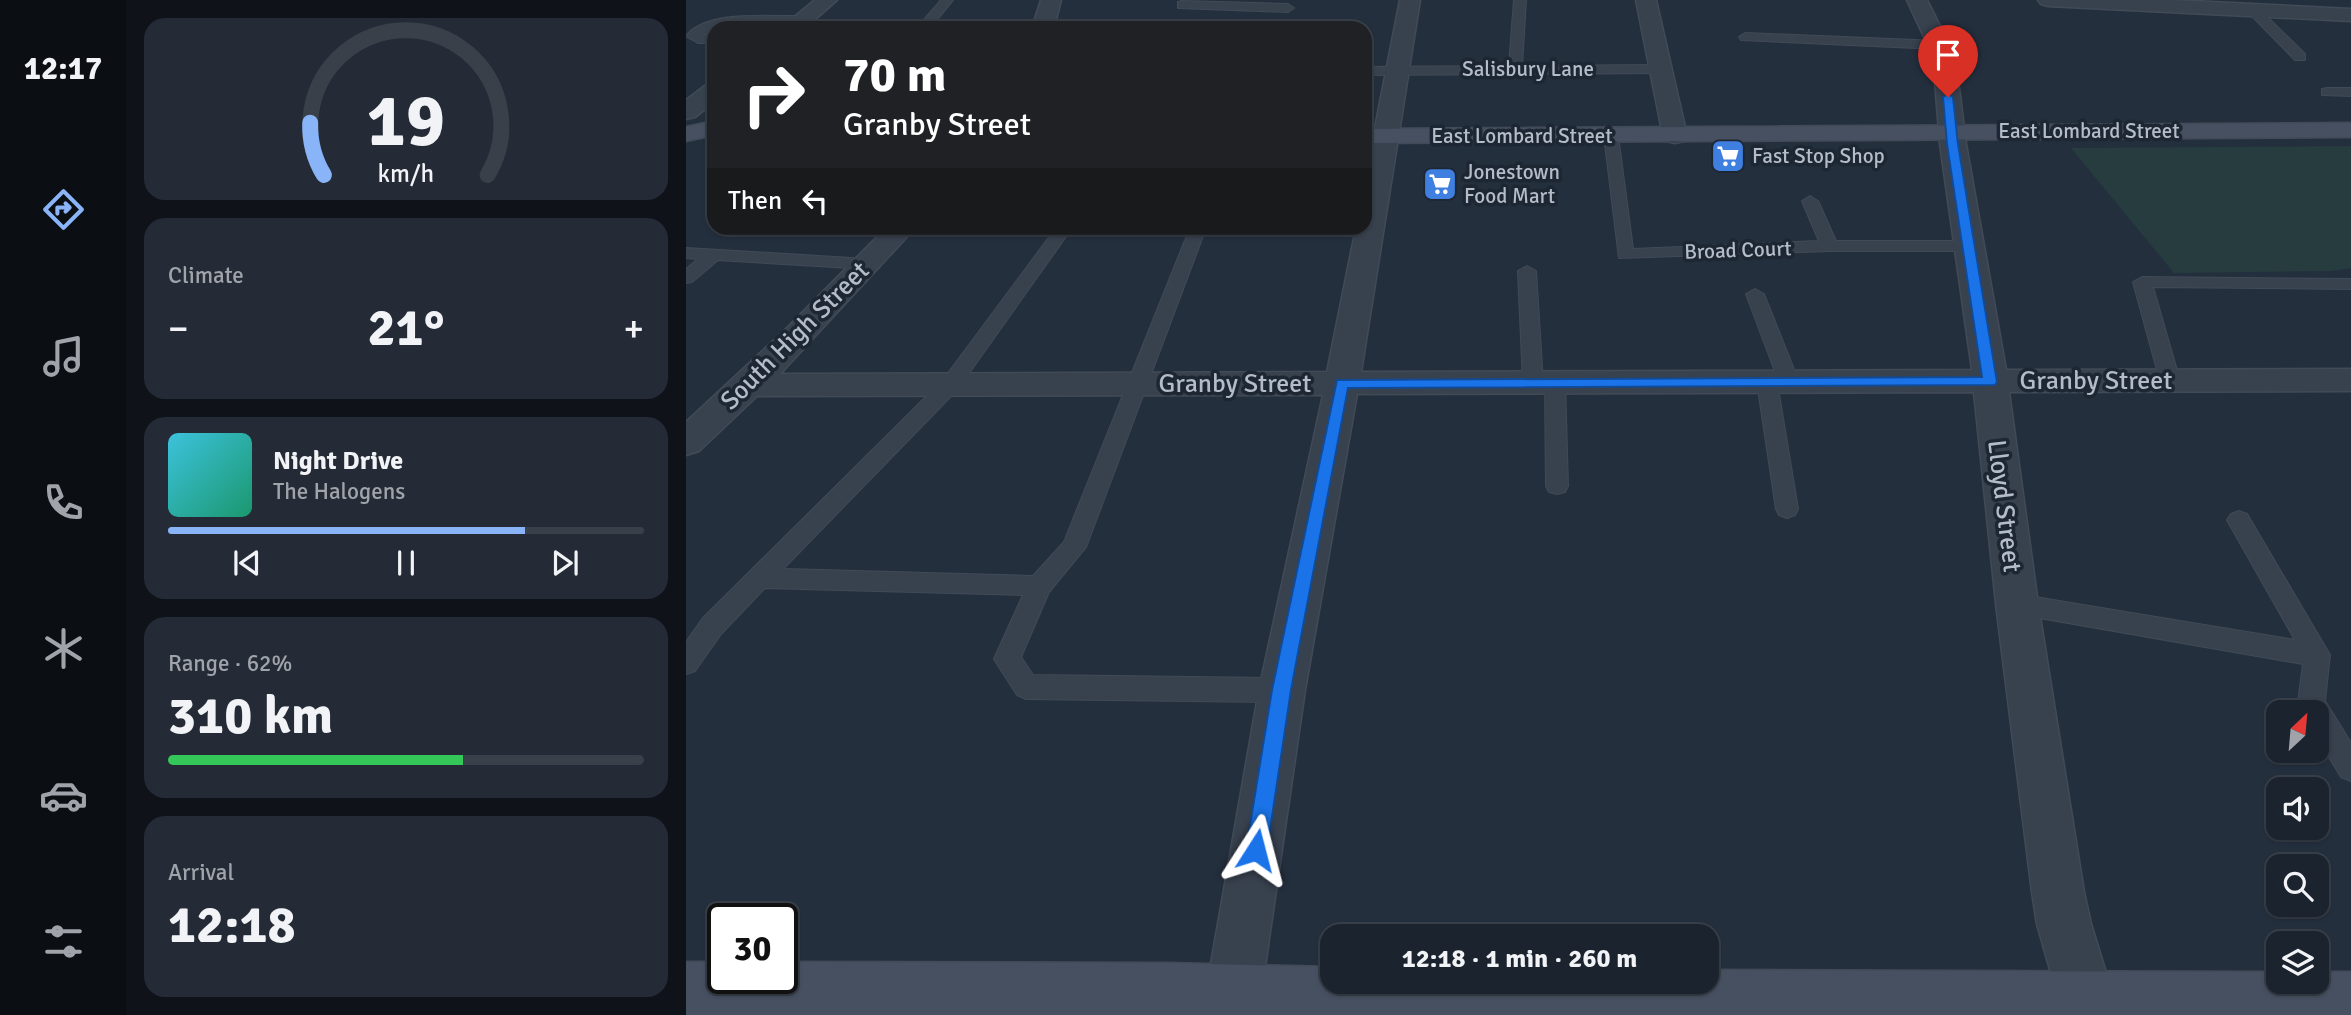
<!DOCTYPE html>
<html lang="en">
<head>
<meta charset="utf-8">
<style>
	:root { --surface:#1b232e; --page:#242b36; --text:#f1f3f6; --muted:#a0a4aa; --line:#39404a; --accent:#8ab4f8 }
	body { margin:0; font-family:Signika,sans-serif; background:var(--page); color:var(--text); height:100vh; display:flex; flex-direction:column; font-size:26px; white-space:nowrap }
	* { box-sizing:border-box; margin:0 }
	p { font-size:23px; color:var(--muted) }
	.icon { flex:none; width:38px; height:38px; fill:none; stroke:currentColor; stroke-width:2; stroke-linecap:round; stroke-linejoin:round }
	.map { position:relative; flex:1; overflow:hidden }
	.side { display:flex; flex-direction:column; gap:18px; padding:18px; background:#0f1319; width:560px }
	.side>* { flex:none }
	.guide { position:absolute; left:21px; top:21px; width:665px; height:214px; border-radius:21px; box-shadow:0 2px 5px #0004,0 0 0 2px var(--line); background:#202124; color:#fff; overflow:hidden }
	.needle { width:46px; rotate:26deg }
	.tools { position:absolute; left:1580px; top:700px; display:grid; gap:14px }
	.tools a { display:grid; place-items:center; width:63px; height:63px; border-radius:14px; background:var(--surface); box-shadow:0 2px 5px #0004,0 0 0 2px var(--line); font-size:35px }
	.speed { position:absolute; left:21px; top:903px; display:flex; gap:14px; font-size:35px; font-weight:700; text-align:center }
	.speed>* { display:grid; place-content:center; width:91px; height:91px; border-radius:50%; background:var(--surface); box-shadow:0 2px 5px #0004,0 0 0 2px var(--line); line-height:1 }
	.speed .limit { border:4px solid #111; border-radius:10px; background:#fff; color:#111 }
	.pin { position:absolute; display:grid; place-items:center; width:60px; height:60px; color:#fff; margin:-72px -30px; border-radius:50% 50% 50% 0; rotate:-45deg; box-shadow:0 0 7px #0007 }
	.pin .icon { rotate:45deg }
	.me { position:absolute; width:77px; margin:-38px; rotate:9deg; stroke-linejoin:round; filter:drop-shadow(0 0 5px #0008) }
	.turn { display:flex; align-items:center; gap:24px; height:147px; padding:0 21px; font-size:32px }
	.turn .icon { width:91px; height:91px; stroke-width:2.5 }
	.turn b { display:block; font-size:49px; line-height:60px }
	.then { display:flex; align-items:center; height:66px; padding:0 21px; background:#0003; gap:14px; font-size:26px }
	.big { font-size:52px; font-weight:700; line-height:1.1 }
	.side .widget { flex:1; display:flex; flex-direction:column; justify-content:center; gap:10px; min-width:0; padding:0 24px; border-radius:21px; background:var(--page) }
	.side .dial { align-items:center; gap:0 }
	.dial svg { height:182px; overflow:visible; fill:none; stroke:var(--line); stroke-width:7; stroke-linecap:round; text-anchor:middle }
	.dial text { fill:var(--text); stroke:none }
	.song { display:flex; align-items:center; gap:21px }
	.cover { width:84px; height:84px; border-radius:10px; background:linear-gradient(135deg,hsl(190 70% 55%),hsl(160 70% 35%)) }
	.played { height:7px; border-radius:4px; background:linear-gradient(90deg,var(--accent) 75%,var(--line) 75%) }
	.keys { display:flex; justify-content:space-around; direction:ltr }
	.heat { display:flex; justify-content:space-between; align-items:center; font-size:38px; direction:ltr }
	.charge { height:10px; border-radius:5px; background:linear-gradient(90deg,#34c759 62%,var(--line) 0) }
	.trip { position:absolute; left:634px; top:924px; width:399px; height:70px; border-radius:21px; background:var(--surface); box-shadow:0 2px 5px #0004,0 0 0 2px var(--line); font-weight:700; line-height:70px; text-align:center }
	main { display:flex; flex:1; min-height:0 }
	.menu { display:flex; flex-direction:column; width:126px; justify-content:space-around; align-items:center; background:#0b0e12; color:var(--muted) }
	.menu .icon { width:49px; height:49px }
	.menu .selected { color:var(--accent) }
	.menu b { font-size:32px; color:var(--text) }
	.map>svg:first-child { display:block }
	.green { fill:#263c3f }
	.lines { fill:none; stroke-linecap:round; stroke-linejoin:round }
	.service-casing { stroke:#414a57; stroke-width:2 }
	.minor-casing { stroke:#414a57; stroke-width:3 }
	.secondary-casing { stroke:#414a57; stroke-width:3 }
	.service { fill:#38414e; fill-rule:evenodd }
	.minor { fill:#38414e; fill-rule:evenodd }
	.secondary { fill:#465061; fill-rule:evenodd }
	.route { fill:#1a73e8; stroke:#114b97; stroke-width:2 }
	.labels { text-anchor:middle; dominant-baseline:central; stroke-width:7; stroke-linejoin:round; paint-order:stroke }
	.far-street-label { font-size:21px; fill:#b4bcc9; stroke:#1d2633 }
	.far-poi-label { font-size:21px; fill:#b4bcc9; stroke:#1d2633; text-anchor:start }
	.street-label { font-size:26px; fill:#b4bcc9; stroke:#1d2633 }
</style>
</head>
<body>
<main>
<nav class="menu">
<b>12:17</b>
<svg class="icon selected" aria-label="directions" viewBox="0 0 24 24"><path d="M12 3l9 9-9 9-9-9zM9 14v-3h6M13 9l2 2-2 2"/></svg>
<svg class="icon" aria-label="music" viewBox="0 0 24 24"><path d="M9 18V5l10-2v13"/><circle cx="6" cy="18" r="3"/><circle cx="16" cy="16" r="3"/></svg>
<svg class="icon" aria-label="phone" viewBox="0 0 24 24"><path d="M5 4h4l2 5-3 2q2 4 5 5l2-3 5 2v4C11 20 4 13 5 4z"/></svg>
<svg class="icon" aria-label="climate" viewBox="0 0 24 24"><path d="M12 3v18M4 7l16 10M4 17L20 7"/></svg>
<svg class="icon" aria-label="car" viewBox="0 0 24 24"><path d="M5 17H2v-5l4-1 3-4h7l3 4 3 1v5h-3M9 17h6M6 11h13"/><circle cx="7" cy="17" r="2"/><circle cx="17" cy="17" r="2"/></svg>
<svg class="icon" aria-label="filters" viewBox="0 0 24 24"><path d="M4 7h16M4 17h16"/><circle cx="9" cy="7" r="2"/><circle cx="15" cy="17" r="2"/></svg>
</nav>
<section class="side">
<div class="widget dial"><svg viewBox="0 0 100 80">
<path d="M14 69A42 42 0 1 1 86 69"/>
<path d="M14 69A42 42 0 0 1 8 46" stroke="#8ab4f8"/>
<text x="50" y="56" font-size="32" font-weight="700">19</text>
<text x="50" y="72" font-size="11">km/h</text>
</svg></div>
<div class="widget"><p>Climate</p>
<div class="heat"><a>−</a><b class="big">21°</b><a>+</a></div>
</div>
<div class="widget">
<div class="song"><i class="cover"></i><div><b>Night Drive</b><p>The Halogens</p></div></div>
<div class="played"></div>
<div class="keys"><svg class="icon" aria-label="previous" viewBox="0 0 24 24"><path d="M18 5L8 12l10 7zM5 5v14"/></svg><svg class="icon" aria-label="pause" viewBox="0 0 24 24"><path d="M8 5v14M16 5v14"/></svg><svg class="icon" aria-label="next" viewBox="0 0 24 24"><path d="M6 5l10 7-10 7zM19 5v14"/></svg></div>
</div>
<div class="widget"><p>Range · 62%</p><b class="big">310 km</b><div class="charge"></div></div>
<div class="widget"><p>Arrival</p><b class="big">12:18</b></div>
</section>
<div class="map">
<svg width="1665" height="1015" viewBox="0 0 1665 1015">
	<rect width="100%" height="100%" fill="#242f3e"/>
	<path class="green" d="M 1665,146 L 1665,268 L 1646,271 L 1488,273 L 1385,148 Z"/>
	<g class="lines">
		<g class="service-casing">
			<path id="service" d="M 255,0 L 267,0 L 244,28 L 231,28 Z
				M 828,0 L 840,0 L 836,66 L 974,65 L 981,69 L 974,73 L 679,75 L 679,67 L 823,66 Z
				M 496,1 L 602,4 L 608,8 L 602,12 L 492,8 L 492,2 Z
				M 1567,6 L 1571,7 L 1619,54 L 1619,60 L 1609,60 L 1563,13 L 1563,7 Z
				M 116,16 L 120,17 L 120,23 L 29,27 L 16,35 L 28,35 L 28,43 L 12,43 L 0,36 C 21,9 84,17 116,16 Z
				M 1059,33 L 1253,41 L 1259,45 L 1253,49 L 1055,40 L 1053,37 Z
				M 1641,88 L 1665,88 L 1665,96 L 1636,95 L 1636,89 Z
				M 925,132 L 932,136 L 947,249 L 1133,241 L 1116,201 L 1124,196 L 1132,201 L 1150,241 L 1283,241 L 1292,246 L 1283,251 L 1144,251 L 933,258 L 918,136 Z
				M 370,228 L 386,228 L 271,390 L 97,569 L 347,576 L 378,542 L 504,228 L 520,228 L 400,547 L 363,592 L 335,657 L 347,675 L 596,678 L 605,682 L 609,690 L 605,698 L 596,702 L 340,699 L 331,695 L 308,659 L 337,595 L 79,588 L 35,634 L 9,671 L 0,674 L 0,642 L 17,618 L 257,380 Z
				M 0,248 L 182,259 L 191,264 L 182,269 L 32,260 L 6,282 L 0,283 L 0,269 L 12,259 L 0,258 Z
				M 841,266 L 850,271 L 857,383 L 854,388 L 840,388 L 837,383 L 832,271 Z
				M 1456,277 L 1665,279 L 1665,289 L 1467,287 L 1494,381 L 1491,386 L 1477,386 L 1474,381 L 1447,282 Z
				M 1069,289 L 1078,294 L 1113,382 L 1110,387 L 1096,387 L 1093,382 L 1060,294 Z
				M 1081,375 L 1088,377 L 1091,382 L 1112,509 L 1109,515 L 1101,518 L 1093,515 L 1090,509 L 1071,382 L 1074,377 Z
				M 869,376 L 876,378 L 879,383 L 882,486 L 879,492 L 871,494 L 863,492 L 860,486 L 859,383 L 862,378 Z
				M 1553,511 L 1561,514 L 1644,655 L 1639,701 L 1665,743 L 1665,781 L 1655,777 L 1631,737 L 1631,712 L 1616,712 L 1612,703 L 1617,664 L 1331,614 L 1322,611 L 1319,604 L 1322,597 L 1331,594 L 1609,640 L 1541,520 L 1545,514 Z"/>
		</g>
		<g class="minor-casing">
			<path id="minor" d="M 129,0 L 151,0 L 119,28 L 95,28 Z
				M 355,0 L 375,0 L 368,28 L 346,28 Z
				M 714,0 L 734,0 L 675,372 L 1286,370 L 1254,144 L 1247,56 L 1221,0 L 1241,0 L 1269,56 L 1280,144 L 1320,370 L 1665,369 L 1665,391 L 1323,392 L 1352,604 L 1398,892 L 1405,924 L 1433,1015 L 1377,1015 L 1351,924 L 1346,892 L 1310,604 L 1288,392 L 671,394 L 619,690 L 572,1015 L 516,1015 L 573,690 L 637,395 L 71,396 L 13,451 L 0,455 L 0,422 L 99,330 L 200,228 L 229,228 L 94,374 L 641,372 L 670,228 L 679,228 L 679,179 Z
				M 950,0 L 970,0 L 1001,136 L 998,141 L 989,143 L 980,141 L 977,136 Z
				M 1352,0 L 1485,0 L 1665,9 L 1665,21 L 1362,6 L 1355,4 Z
				M 28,83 L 28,102 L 9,117 L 0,119 L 0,100 L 20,85 Z"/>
		</g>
		<g class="secondary-casing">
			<path id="secondary" d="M 28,121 L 28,135 L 0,141 L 0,127 Z
				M 1665,123 L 1665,137 L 679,143 L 679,129 Z
				M 0,962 L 37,962 L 37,978 L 96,978 L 96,962 L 481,963 L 646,967 L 646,982 L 1020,982 L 1020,970 L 1592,972 L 1592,982 L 1631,982 L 1631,972 L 1665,972 L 1665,1015 L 0,1015 Z"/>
		</g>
		<use href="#service" class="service"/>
		<use href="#minor" class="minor"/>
		<use href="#secondary" class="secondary"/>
	</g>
	<path class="route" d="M 1262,94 L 1267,97 L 1272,144 L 1311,382 L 1309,385 L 662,388 L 605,690 L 581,850 L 578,857 L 570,861 L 563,857 L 560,850 L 586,690 L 651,380 L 1296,377 L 1261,144 L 1257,97 Z"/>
	<defs>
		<g id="supermarket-square" transform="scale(1.75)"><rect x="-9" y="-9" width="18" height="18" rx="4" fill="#3f7fe0" stroke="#1d2633"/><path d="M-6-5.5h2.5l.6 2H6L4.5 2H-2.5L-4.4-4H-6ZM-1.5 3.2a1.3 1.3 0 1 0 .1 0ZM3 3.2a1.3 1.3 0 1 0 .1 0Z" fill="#fff"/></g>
	</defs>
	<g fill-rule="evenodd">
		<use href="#supermarket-square" x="1042" y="156"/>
		<use href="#supermarket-square" x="754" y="184"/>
	</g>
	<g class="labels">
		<g class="far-street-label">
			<text x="842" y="69">Salisbury Lane</text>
			<text x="1403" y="131">East Lombard Street</text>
			<text x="836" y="136">East Lombard Street</text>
			<text transform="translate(1052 250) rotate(-2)">Broad Court</text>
		</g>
		<g class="far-poi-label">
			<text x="1066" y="156">Fast Stop Shop</text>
			<text x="778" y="172">Jonestown<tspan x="778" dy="24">Food Mart</tspan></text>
		</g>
		<g class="street-label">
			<text transform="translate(109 336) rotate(-45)">South High Street</text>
			<text x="1410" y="381">Granby Street</text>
			<text x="549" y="384">Granby Street</text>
			<text transform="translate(1318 506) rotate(83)">Lloyd Street</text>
		</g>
	</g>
</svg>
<div class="tools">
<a><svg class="needle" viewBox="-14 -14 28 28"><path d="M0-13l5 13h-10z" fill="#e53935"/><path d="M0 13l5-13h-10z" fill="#a0a4aa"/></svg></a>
<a><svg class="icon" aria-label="sound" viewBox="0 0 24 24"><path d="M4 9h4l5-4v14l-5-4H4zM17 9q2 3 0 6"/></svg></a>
<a><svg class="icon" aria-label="search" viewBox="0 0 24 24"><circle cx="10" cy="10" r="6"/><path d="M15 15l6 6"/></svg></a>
<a><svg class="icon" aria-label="layers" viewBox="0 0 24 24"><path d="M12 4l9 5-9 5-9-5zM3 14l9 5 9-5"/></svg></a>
</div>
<div class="speed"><div class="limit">30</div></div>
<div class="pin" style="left:1262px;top:97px;background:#d93025"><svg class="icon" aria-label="arrive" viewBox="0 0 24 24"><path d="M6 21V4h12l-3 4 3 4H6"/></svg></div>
<svg class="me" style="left:570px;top:850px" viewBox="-20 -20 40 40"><path d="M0-17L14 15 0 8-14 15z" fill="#1a73e8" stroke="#fff" stroke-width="4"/></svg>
<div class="trip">12:18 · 1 min · 260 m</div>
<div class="guide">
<div class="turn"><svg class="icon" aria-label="right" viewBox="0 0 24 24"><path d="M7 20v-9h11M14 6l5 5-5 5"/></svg><div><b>70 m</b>Granby Street</div></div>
<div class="then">Then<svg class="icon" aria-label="left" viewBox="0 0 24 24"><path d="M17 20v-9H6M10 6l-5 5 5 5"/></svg></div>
</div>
</div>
</main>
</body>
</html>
